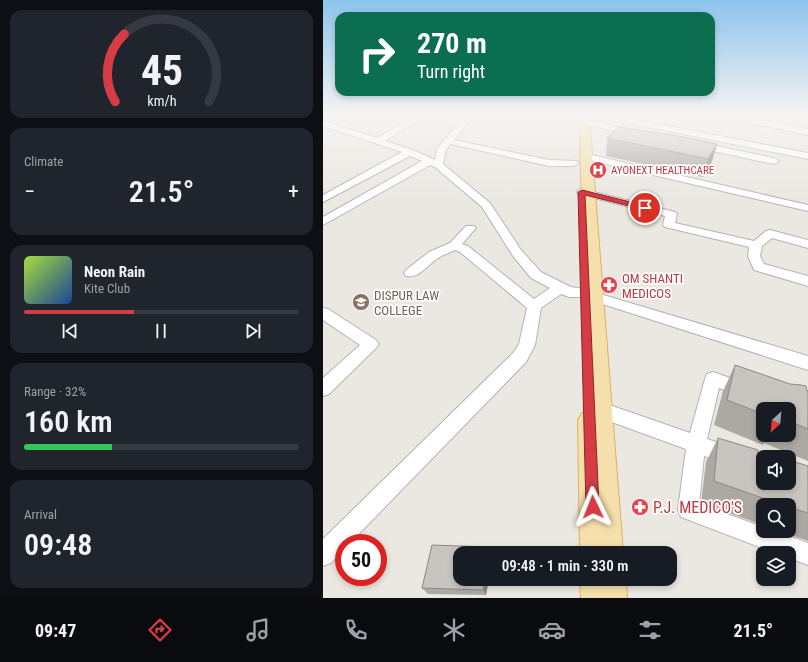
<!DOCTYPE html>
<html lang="en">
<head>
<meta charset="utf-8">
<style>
	:root { --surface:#171b24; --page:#20242c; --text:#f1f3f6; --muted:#9ea1a6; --line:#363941; --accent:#d53c43 }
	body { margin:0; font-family:"Roboto Condensed",sans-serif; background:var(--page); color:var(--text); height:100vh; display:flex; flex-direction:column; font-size:15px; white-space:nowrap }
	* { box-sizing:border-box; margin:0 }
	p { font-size:13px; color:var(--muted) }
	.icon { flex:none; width:22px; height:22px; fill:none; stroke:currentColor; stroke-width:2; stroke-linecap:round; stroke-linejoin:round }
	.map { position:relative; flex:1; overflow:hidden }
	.drawer { display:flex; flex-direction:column; gap:10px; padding:10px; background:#0d0f14; width:323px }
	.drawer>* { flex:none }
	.guide { position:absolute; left:12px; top:12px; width:380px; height:84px; border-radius:12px; box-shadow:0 2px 6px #0003; background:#0b6e4f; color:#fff; overflow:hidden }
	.needle { width:26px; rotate:207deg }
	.fabs { position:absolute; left:433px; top:402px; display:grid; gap:8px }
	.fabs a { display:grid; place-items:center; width:40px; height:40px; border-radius:8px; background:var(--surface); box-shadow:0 2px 6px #0003; font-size:20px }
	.speed { position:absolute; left:12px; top:534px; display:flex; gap:8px; font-size:20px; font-weight:700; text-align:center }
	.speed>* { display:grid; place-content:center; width:52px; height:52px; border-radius:50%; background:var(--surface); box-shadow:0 2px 6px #0003; line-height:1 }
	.speed .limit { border:6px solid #d22; background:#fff; color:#111 }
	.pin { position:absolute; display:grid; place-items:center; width:34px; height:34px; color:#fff; margin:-17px; border:2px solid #fff; border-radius:50%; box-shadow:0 1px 4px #0007 }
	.me { position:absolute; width:44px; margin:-22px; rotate:358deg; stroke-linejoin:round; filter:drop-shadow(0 0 3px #0008) }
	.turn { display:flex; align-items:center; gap:14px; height:84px; padding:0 16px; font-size:18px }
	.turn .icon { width:52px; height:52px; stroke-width:2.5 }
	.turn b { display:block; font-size:28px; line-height:34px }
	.big { font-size:30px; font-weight:600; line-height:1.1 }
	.drawer .card { flex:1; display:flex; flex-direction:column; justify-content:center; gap:6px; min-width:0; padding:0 14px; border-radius:12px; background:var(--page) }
	.drawer .dial { align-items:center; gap:0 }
	.dial svg { height:104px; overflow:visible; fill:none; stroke:var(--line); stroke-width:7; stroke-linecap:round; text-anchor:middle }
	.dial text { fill:var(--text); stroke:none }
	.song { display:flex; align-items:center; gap:12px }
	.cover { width:48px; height:48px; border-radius:6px; background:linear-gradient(135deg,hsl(80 70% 55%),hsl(220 70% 35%)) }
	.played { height:4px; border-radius:2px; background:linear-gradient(90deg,var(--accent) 40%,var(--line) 40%) }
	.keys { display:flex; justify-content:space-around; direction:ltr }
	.heat { display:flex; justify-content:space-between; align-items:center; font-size:22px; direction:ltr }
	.charge { height:6px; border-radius:3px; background:linear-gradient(90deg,#34c759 32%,var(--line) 0) }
	.trip { position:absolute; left:130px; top:546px; width:224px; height:40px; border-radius:12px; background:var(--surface); box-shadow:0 2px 6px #0003; font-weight:600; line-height:40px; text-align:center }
	.menu { display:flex; height:64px; justify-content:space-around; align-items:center; background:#090b0e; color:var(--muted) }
	.menu .icon { width:28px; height:28px }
	.menu .on { color:var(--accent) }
	.menu b { font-size:18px; color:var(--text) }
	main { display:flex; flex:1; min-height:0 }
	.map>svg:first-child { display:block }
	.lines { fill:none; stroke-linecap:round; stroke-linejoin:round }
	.minor-casing { stroke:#b1b4b7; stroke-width:2 }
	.major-casing { stroke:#e1af63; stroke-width:2 }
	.minor { fill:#fff; fill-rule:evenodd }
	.major { fill:#f5e0ab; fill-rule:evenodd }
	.wall { fill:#aca9a4; fill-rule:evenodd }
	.shaded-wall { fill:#8c8986 }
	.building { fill:#c8c4bf; stroke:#8c8986 }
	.route { fill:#d53c43; stroke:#8a272c }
	.labels { text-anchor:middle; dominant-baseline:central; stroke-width:3.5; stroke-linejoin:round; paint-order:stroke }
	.far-health-label { font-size:11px; fill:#be3a42; stroke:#fff; text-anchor:start }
	.health-label { font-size:13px; fill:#be3a42; stroke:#fff; text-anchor:start }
	.education-label { font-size:13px; fill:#785e54; stroke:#fff; text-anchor:start }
	.near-health-label { font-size:16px; fill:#be3a42; stroke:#fff; text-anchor:start }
</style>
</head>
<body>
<main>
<section class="drawer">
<div class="card dial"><svg viewBox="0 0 100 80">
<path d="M14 69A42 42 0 1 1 86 69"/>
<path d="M14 69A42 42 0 0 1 21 17" stroke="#d53c43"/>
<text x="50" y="56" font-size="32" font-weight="700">45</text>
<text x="50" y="72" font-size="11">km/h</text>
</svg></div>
<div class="card"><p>Climate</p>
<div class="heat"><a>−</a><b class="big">21.5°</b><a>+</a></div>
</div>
<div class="card">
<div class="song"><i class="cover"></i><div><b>Neon Rain</b><p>Kite Club</p></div></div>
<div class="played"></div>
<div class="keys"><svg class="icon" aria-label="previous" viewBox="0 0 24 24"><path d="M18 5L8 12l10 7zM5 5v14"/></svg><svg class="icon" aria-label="pause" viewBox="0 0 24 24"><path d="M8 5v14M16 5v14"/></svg><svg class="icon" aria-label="next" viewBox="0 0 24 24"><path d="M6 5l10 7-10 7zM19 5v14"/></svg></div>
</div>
<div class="card"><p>Range · 32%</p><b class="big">160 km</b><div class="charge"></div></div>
<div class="card"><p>Arrival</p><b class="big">09:48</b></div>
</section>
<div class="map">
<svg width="485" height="598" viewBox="0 0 485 598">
	<rect width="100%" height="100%" fill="#ebe7e1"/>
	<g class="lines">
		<g class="minor-casing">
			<path id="minor" d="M 91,116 L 101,116 L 62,141 L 90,150 L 112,160 L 114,149 L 142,116 L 150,116 L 131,140 L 226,160 L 254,161 L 256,163 L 251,166 L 226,166 L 128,144 L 123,149 L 120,164 L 167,203 L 198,250 L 218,272 L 248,287 L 267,290 L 269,293 L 277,294 L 485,356 L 485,370 L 267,300 L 265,297 L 246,297 L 238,294 L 218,308 L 212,345 L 203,362 L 27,543 L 21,543 L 21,549 L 8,563 L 0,566 L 0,539 L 191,352 L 196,344 L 204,308 L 137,252 L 132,250 C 126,253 119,255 114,259 C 104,265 96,279 83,276 L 81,273 L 83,270 L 106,252 L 127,243 L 143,226 L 151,226 L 153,228 L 139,244 L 145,246 L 211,299 L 227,288 L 208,278 L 190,256 L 159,207 L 112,167 L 107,165 L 0,225 L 0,217 L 99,161 L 87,156 L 0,202 L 0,195 L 79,152 L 0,126 L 0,121 L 54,138 Z
				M 275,116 L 292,116 L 485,153 L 485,159 L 279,118 Z
				M 400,116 L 416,116 L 485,129 L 485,135 L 404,118 Z
				M 259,120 L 262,120 L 312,130 L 316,133 L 312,136 L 262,124 L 259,124 L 258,122 Z
				M 374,142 L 451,158 L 456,161 L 451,164 L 371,147 L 369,145 L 371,143 Z
				M 264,154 L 485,205 L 485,211 L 261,159 L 259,157 Z
				M 259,189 L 352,212 L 354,214 L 352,223 L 431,241 L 443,231 L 447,230 L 485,240 L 485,248 L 449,238 L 439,246 L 437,256 L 441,264 L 485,276 L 485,286 L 431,270 L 425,256 L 426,247 L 342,227 L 340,225 L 342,216 L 255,194 L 254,192 L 255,190 Z
				M 0,308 L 5,309 L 53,340 L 56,344 L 53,348 L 6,394 L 0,396 L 0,378 L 37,345 L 0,320 Z
				M 390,372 L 427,385 L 429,390 L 427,395 L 421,397 L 396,388 L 384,439 L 440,458 L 440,478 L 381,456 L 376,504 L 440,527 L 440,531 L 452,531 L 485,543 L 485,565 L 466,558 L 466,553 L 452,553 L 358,517 L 355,510 L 363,449 L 272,416 L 269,410 L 272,404 L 278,402 L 367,433 L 382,379 L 384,374 Z"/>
		</g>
		<g class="major-casing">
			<path id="major" d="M 256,116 L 266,116 L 300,553 L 257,553 L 255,420 L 259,413 L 266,410 Z
				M 257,579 L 303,579 L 304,598 L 258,598 Z"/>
		</g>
		<use href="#minor" class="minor"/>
		<use href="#major" class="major"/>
	</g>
	<path class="wall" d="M 229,116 L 245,116 L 244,119 Z
		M 284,138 L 394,144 L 389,161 L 380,177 L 283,156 Z
		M 412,365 L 485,391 L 485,461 L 441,443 L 440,445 L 391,425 L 400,391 ZM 440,409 L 466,409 L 466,435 L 440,435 Z
		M 395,438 L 434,473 L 440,483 L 466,483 L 485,466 L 485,541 L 456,531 L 466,531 L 466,505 L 440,505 L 440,525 L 378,503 L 383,462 Z
		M 166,579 L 163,595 L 105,594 L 99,588 Z"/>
	<path class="shaded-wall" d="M 394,144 L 389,161 L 380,177 L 385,159 Z
		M 166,547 L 169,553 L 165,553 Z
		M 162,579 L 166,579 L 163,595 L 160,590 Z"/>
	<path class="building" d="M 296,127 L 355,136 L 394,144 L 385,159 L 284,138 Z
		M 412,365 L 467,384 L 478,385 L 483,386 L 484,391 L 485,391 L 485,429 L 466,421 L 466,409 L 440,409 L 440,414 L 404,400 Z
		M 395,438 L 435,450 L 434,473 L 440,475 L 440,483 L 466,483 L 466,460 L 485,466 L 485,513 L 466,507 L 466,505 L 460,505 L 391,481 Z
		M 109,545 L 166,547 L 165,553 L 137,553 L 137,579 L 162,579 L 160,590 L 99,588 Z"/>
	<linearGradient id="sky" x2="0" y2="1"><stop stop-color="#8dc4ed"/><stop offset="0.58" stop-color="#f6f4f2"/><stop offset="1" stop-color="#f6f4f2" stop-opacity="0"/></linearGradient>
	<rect width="485" height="200" fill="url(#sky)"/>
	<path class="route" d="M 259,190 L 324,206 L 325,208 L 322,210 L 262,195 L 276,507 L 274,512 L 270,514 L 265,512 L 263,507 L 255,192 Z"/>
	<defs>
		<g id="hospital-disc" transform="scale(0.9)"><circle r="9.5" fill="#e0444e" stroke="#fff"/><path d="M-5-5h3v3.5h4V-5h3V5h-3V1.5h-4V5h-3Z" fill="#fff"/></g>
		<g id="pharmacy-disc" transform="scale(0.9)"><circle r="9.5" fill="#e0444e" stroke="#fff"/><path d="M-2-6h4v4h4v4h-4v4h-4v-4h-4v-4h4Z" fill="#fff"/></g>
		<g id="university-disc" transform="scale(0.9)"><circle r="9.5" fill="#8d6e63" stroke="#fff"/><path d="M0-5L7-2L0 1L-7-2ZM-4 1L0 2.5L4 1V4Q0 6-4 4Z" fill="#fff"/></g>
	</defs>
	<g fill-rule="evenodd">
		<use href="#hospital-disc" x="275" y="170"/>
		<use href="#pharmacy-disc" x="286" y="285"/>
		<use href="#university-disc" x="38" y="302"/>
		<use href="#pharmacy-disc" x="317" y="507"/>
	</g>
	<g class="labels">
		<g class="far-health-label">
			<text x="288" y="170">AYONEXT HEALTHCARE</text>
		</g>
		<g class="health-label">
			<text x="299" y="278">OM SHANTI<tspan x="299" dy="15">MEDICOS</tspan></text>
		</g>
		<g class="education-label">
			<text x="51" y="295">DISPUR LAW<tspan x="51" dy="15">COLLEGE</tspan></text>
		</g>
		<g class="near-health-label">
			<text x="330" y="507">P.J. MEDICO'S</text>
		</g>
	</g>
</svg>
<div class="fabs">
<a><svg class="needle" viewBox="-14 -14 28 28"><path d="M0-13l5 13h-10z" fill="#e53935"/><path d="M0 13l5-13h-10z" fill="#9ea1a6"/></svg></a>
<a><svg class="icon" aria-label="sound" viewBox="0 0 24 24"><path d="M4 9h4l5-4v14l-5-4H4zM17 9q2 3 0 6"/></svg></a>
<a><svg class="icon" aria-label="search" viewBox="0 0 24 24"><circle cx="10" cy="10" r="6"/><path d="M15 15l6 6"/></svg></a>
<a><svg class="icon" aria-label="layers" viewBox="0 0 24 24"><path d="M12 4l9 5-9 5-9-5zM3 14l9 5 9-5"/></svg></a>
</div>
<div class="speed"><div class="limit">50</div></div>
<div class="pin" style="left:322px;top:208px;background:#d93025"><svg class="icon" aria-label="arrive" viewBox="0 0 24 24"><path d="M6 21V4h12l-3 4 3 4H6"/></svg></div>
<svg class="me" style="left:270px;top:507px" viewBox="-20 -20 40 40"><path d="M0-17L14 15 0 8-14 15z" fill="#d53c43" stroke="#fff" stroke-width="4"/></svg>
<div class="trip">09:48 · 1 min · 330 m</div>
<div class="guide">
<div class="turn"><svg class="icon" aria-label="right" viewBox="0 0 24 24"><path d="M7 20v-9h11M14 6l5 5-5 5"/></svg><div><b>270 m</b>Turn right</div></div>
</div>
</div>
</main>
<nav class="menu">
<b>09:47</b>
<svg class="icon on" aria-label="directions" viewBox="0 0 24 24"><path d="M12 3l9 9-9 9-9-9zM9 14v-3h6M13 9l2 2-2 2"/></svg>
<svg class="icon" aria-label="music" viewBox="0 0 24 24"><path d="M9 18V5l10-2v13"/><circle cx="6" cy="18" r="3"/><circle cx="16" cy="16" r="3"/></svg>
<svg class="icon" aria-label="phone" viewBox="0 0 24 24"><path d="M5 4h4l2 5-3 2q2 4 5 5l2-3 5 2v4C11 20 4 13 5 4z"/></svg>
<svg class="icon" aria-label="climate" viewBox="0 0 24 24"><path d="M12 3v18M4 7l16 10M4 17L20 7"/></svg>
<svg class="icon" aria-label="car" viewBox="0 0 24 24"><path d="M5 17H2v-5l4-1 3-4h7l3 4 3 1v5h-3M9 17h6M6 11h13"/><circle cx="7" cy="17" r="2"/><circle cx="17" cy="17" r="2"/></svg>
<svg class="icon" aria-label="filters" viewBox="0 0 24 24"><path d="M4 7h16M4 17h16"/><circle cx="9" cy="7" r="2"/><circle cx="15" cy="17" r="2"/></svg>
<b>21.5°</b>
</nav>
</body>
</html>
